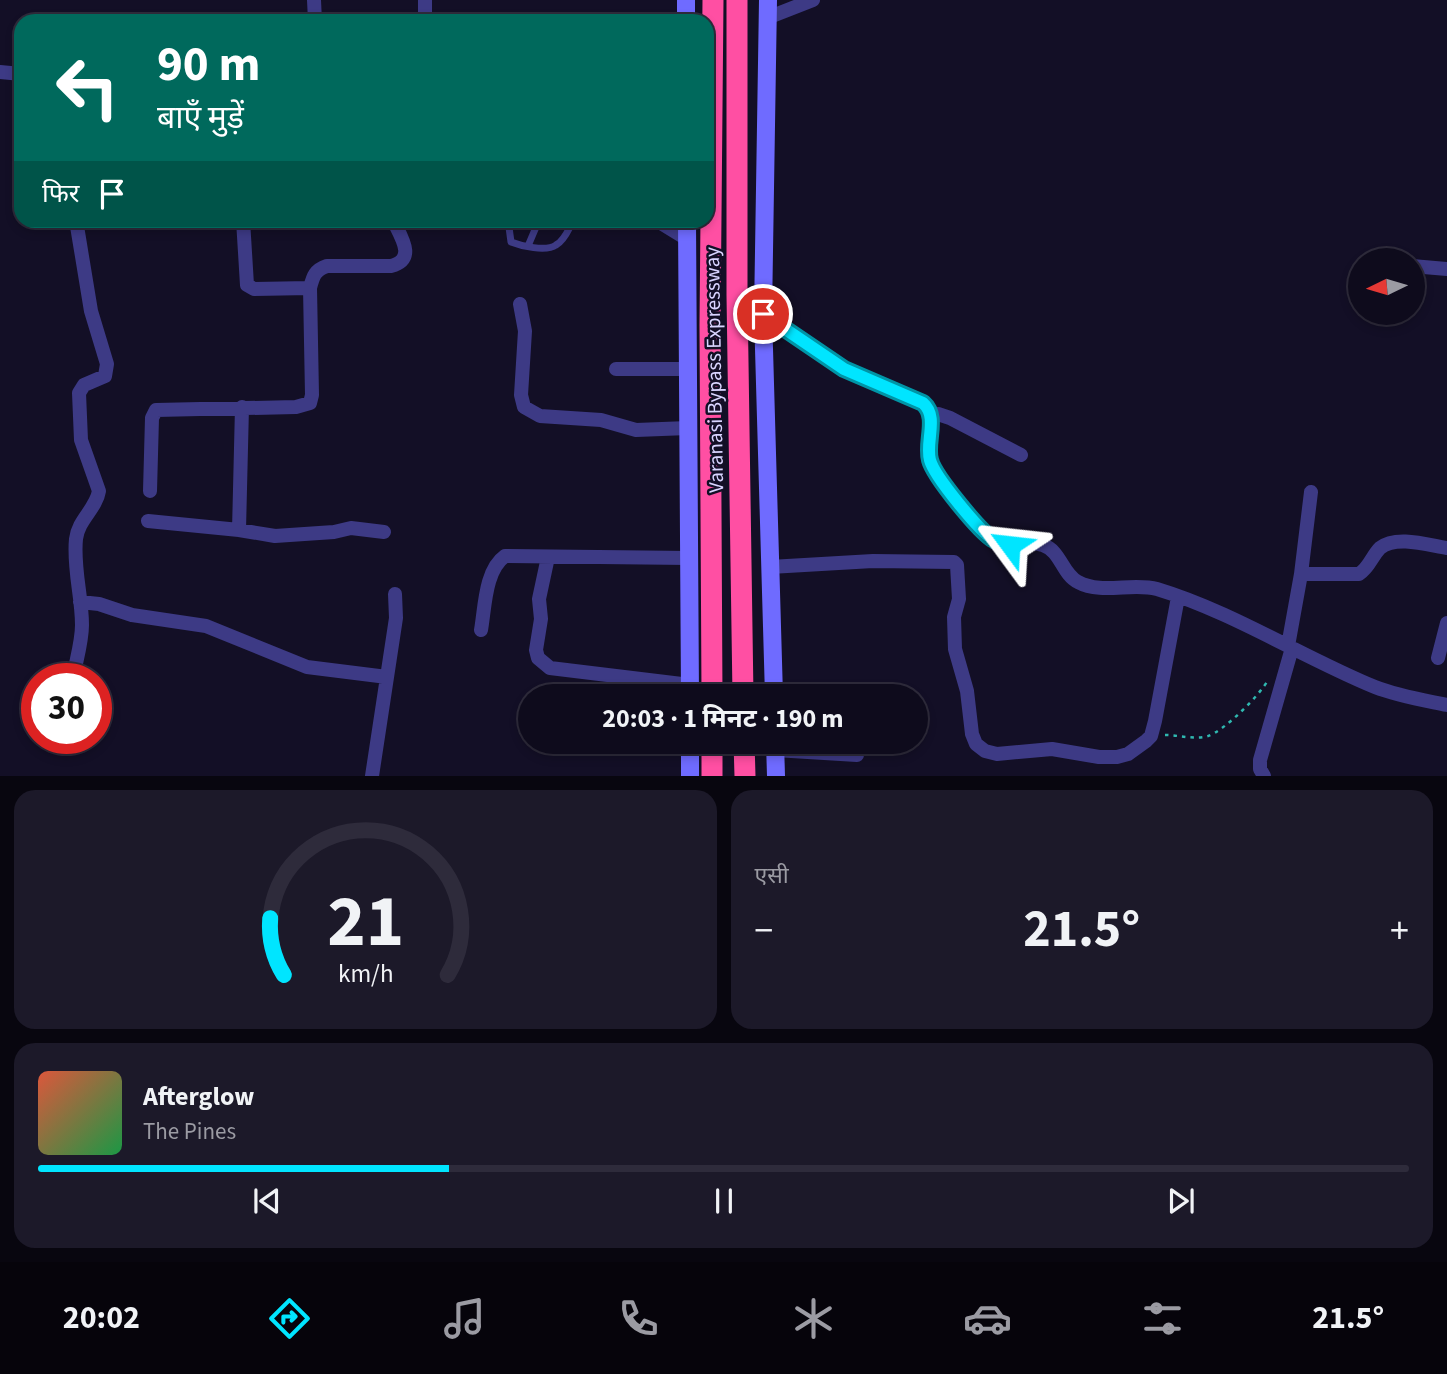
<!DOCTYPE html>
<html lang="hi">
<head>
<meta charset="utf-8">
<style>
	:root { --surface:#0e0b1c; --page:#1c1929; --text:#f1f3f6; --muted:#9b9ba3; --line:#2e2b3b; --accent:#00e5ff }
	body { margin:0; font-family:"Source Sans 3","Noto Sans Devanagari",sans-serif; background:var(--page); color:var(--text); height:100vh; display:flex; flex-direction:column; font-size:26px; white-space:nowrap }
	* { box-sizing:border-box; margin:0 }
	p { font-size:23px; color:var(--muted) }
	.icon { flex:none; width:38px; height:38px; fill:none; stroke:currentColor; stroke-width:2; stroke-linecap:round; stroke-linejoin:round }
	.map { position:relative; height:776px; overflow:hidden }
	.sheet { display:flex; flex-direction:column; gap:14px; padding:14px; background:#08060f; flex:1 }
	.sheet>* { flex:none }
	.guide { position:absolute; left:14px; top:14px; width:700px; height:214px; border-radius:21px; box-shadow:0 4px 10px #0003,0 0 0 2px var(--line); background:#00695c; color:#fff; overflow:hidden }
	.needle { width:46px; rotate:265deg }
	.tools { position:absolute; left:1348px; top:248px; display:grid; gap:14px }
	.tools a { display:grid; place-items:center; width:77px; height:77px; border-radius:50%; background:var(--surface); box-shadow:0 4px 10px #0003,0 0 0 2px var(--line); font-size:35px }
	.speed { position:absolute; left:21px; top:663px; display:flex; gap:14px; font-size:35px; font-weight:700; text-align:center }
	.speed>* { display:grid; place-content:center; width:91px; height:91px; border-radius:50%; background:var(--surface); box-shadow:0 4px 10px #0003,0 0 0 2px var(--line); line-height:1 }
	.speed .limit { border:10px solid #d22; background:#fff; color:#111 }
	.pin { position:absolute; display:grid; place-items:center; width:60px; height:60px; color:#fff; margin:-30px; border:4px solid #fff; border-radius:50%; box-shadow:0 2px 7px #0007 }
	.me { position:absolute; width:77px; margin:-38px; rotate:300deg; stroke-linejoin:round; filter:drop-shadow(0 0 5px #0008) }
	.turn { display:flex; align-items:center; gap:24px; height:147px; padding:0 28px; font-size:32px }
	.turn .icon { width:91px; height:91px; stroke-width:2.5 }
	.turn b { display:block; font-size:49px; line-height:60px }
	.then { display:flex; align-items:center; height:66px; padding:0 28px; background:#0003; gap:14px; font-size:26px }
	.big { font-size:52px; font-weight:700; line-height:1.1 }
	.sheet .widget { flex:1; display:flex; flex-direction:column; justify-content:center; gap:10px; min-width:0; padding:0 24px; border-radius:21px; background:var(--page) }
	.sheet .dial { align-items:center; gap:0 }
	.dial svg { height:182px; overflow:visible; fill:none; stroke:var(--line); stroke-width:7; stroke-linecap:round; text-anchor:middle }
	.dial text { fill:var(--text); stroke:none }
	.song { display:flex; align-items:center; gap:21px }
	.cover { width:84px; height:84px; border-radius:10px; background:linear-gradient(135deg,hsl(10 70% 55%),hsl(140 70% 35%)) }
	.played { height:7px; border-radius:4px; background:linear-gradient(90deg,var(--accent) 30%,var(--line) 30%) }
	.keys { display:flex; justify-content:space-around; direction:ltr }
	.heat { display:flex; justify-content:space-between; align-items:center; font-size:38px; direction:ltr }
	.sheet .tiles { flex:1; display:grid; gap:14px; grid-template-columns:1fr 1fr }
	.widget:last-child { grid-column:span 2 }
	.trip { position:absolute; left:518px; top:684px; width:410px; height:70px; border-radius:35px; background:var(--surface); box-shadow:0 4px 10px #0003,0 0 0 2px var(--line); font-weight:700; line-height:70px; text-align:center }
	.dock { display:flex; height:112px; justify-content:space-around; align-items:center; background:#06040b; color:var(--muted) }
	.dock .icon { width:49px; height:49px }
	.dock .on { color:var(--accent) }
	.dock b { font-size:32px; color:var(--text) }
	.map>svg:first-child { display:block }
	.lines { fill:none; stroke-linecap:round; stroke-linejoin:round }
	.path { stroke:#2fb8b0; stroke-width:2.5; stroke-dasharray:3.5 5; stroke-linecap:butt }
	.lane { stroke:#3d3a85; stroke-width:7 }
	.street { stroke:#3d3a85; stroke-width:14 }
	.secondary { stroke:#6f6bff; stroke-width:18 }
	.highway { stroke:#ff4fa3; stroke-width:21 }
	.route-casing { stroke:#0095a6; stroke-width:18 }
	.route { stroke:#00e5ff; stroke-width:12 }
	.labels { text-anchor:middle; dominant-baseline:central; stroke-width:5; stroke-linejoin:round; paint-order:stroke }
	.street-label { font-size:21px; fill:#d9d4ff; stroke:#130f26 }
</style>
</head>
<body>
<div class="map">
<svg width="1447" height="776" viewBox="0 0 1447 776">
	<rect width="100%" height="100%" fill="#130f26"/>
	<g class="lines">
		<path class="path" d="M 1165,735 C 1179,735 1194,740 1208,736 C 1224,731 1260,695 1268,680"/>
		<path class="lane" d="M 508,220 L 511,242 C 521,246 546,252 556,245 C 562,242 567,233 570,227 L 567,220
			M 528,246 L 539,220"/>
		<path class="street" d="M 314,0 L 315,21
			M 425,0 L 425,21
			M 767,18 L 813,0
			M 187,19 L 315,21
			M 461,21 L 495,19
			M 0,72 L 21,74
			M 243,220 L 247,285 L 254,289 L 310,288
			M 656,220 L 687,239
			M 1412,266 L 1447,269
			M 520,304 L 525,331 L 521,395 L 524,407 L 540,416 L 601,420 L 636,430 L 688,428
			M 763,314 C 798,339 831,364 871,381 C 883,386 921,397 928,408 C 936,418 927,446 930,460 C 933,475 982,534 996,541 C 1011,549 1028,540 1043,545 C 1061,551 1062,574 1078,582 C 1102,595 1132,582 1157,589 C 1233,612 1302,657 1375,687 C 1398,696 1423,700 1447,705
			M 616,369 L 688,369
			M 931,416 L 938,414 L 950,418 L 1021,455
			M 150,491 L 152,418 L 156,410 L 296,407 L 310,403 L 312,395 L 310,288 C 313,276 315,270 327,266 L 391,266 C 417,259 401,237 393,220
			M 148,521 L 239,530 L 275,536 L 334,532 L 351,528 L 384,532
			M 239,530 L 242,407
			M 548,557 L 539,599 L 541,619 L 536,650 L 538,658 L 550,668 L 690,685
			M 770,567 L 873,561 L 954,562 L 957,565 L 959,599 L 954,617 L 955,649 L 967,691 L 972,734 L 976,744 L 985,751 L 997,754 L 1052,749 L 1099,757 L 1117,757 L 1128,754 L 1146,741 L 1151,736 L 1155,721 L 1178,597
			M 1301,574 L 1359,574 C 1369,568 1372,556 1380,548 C 1396,535 1428,545 1447,548
			M 80,602 L 99,604 L 132,615 L 206,626 L 307,667 L 387,677
			M 481,630 C 485,607 485,570 505,556 L 689,558
			M 1288,646 L 1301,574 L 1311,492
			M 1438,658 L 1447,623
			M 75,668 C 78,654 82,639 82,625 C 82,596 73,568 76,539 C 78,520 96,509 99,491 L 81,440 L 79,393 L 84,385 L 105,376 L 107,364 L 91,311 L 76,220
			M 775,750 L 857,755
			M 372,776 L 396,618 L 395,594
			M 1264,776 L 1260,769 L 1260,760 L 1292,648"/>
		<path class="secondary" d="M 686,0 L 686,21
			M 768,0 L 763,314 L 774,696
			M 687,220 L 690,696
			M 690,742 L 690,776
			M 775,742 L 776,776"/>
		<path class="highway" d="M 737,0 L 737,295 L 743,696
			M 712,696 L 710,325 L 713,0
			M 712,742 L 712,776
			M 744,742 L 745,776"/>
	</g>
	<g class="lines">
		<g class="route-casing">
			<path id="route" d="M 763,314 L 844,369 L 923,403 C 939,417 925,442 930,460 C 934,476 980,532 994,540 C 999,543 1005,544 1010,545"/>
		</g>
		<use href="#route" class="route"/>
	</g>
	<g class="labels">
		<g class="street-label">
			<text transform="translate(714 370) rotate(-91)">Varanasi Bypass Expressway</text>
		</g>
	</g>
</svg>
<div class="tools">
<a><svg class="needle" viewBox="-14 -14 28 28"><path d="M0-13l5 13h-10z" fill="#e53935"/><path d="M0 13l5-13h-10z" fill="#9b9ba3"/></svg></a>
</div>
<div class="speed"><div class="limit">30</div></div>
<div class="pin" style="left:763px;top:314px;background:#d93025"><svg class="icon" aria-label="arrive" viewBox="0 0 24 24"><path d="M6 21V4h12l-3 4 3 4H6"/></svg></div>
<svg class="me" style="left:1010px;top:545px" viewBox="-20 -20 40 40"><path d="M0-17L14 15 0 8-14 15z" fill="#00e5ff" stroke="#fff" stroke-width="4"/></svg>
<div class="trip">20:03 · 1 मिनट · 190 m</div>
<div class="guide">
<div class="turn"><svg class="icon" aria-label="left" viewBox="0 0 24 24"><path d="M17 20v-9H6M10 6l-5 5 5 5"/></svg><div><b>90 m</b>बाएँ मुड़ें</div></div>
<div class="then">फिर<svg class="icon" aria-label="arrive" viewBox="0 0 24 24"><path d="M6 21V4h12l-3 4 3 4H6"/></svg></div>
</div>
</div>
<section class="sheet">
<div class="tiles">
<div class="widget dial"><svg viewBox="0 0 100 80">
<path d="M14 69A42 42 0 1 1 86 69"/>
<path d="M14 69A42 42 0 0 1 8 44" stroke="#00e5ff"/>
<text x="50" y="56" font-size="32" font-weight="700">21</text>
<text x="50" y="72" font-size="11">km/h</text>
</svg></div>
<div class="widget"><p>एसी</p>
<div class="heat"><a>−</a><b class="big">21.5°</b><a>+</a></div>
</div>
<div class="widget">
<div class="song"><i class="cover"></i><div><b>Afterglow</b><p>The Pines</p></div></div>
<div class="played"></div>
<div class="keys"><svg class="icon" aria-label="previous" viewBox="0 0 24 24"><path d="M18 5L8 12l10 7zM5 5v14"/></svg><svg class="icon" aria-label="pause" viewBox="0 0 24 24"><path d="M8 5v14M16 5v14"/></svg><svg class="icon" aria-label="next" viewBox="0 0 24 24"><path d="M6 5l10 7-10 7zM19 5v14"/></svg></div>
</div>
</div>
</section>
<nav class="dock">
<b>20:02</b>
<svg class="icon on" aria-label="directions" viewBox="0 0 24 24"><path d="M12 3l9 9-9 9-9-9zM9 14v-3h6M13 9l2 2-2 2"/></svg>
<svg class="icon" aria-label="music" viewBox="0 0 24 24"><path d="M9 18V5l10-2v13"/><circle cx="6" cy="18" r="3"/><circle cx="16" cy="16" r="3"/></svg>
<svg class="icon" aria-label="phone" viewBox="0 0 24 24"><path d="M5 4h4l2 5-3 2q2 4 5 5l2-3 5 2v4C11 20 4 13 5 4z"/></svg>
<svg class="icon" aria-label="climate" viewBox="0 0 24 24"><path d="M12 3v18M4 7l16 10M4 17L20 7"/></svg>
<svg class="icon" aria-label="car" viewBox="0 0 24 24"><path d="M5 17H2v-5l4-1 3-4h7l3 4 3 1v5h-3M9 17h6M6 11h13"/><circle cx="7" cy="17" r="2"/><circle cx="17" cy="17" r="2"/></svg>
<svg class="icon" aria-label="filters" viewBox="0 0 24 24"><path d="M4 7h16M4 17h16"/><circle cx="9" cy="7" r="2"/><circle cx="15" cy="17" r="2"/></svg>
<b>21.5°</b>
</nav>
</body>
</html>
